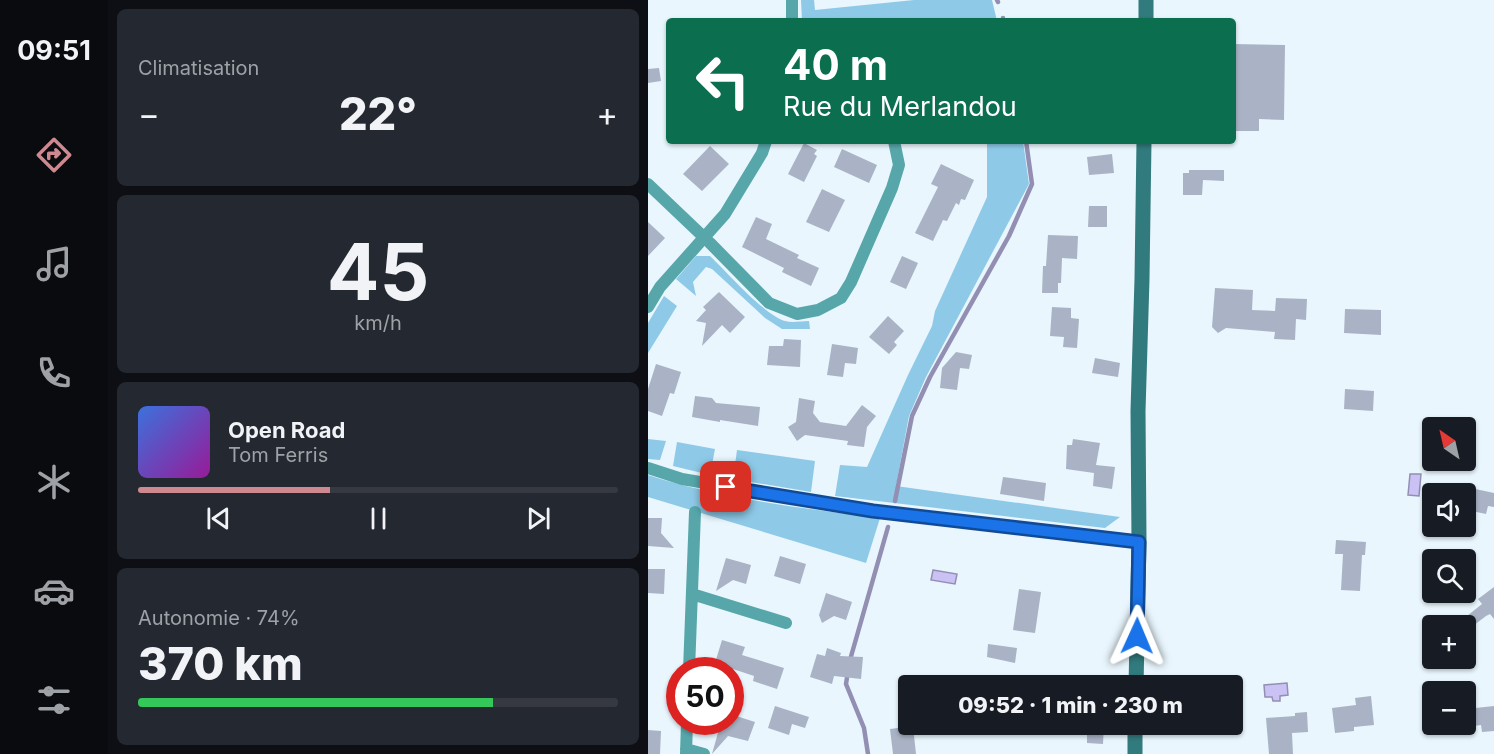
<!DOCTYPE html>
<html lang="fr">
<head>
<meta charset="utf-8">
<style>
	:root { --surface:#171b24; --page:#242831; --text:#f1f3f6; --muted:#9ea1a6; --line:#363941; --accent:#cd898f }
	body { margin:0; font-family:Inter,sans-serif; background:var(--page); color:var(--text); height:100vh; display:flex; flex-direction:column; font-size:22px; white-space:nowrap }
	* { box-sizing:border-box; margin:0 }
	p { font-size:20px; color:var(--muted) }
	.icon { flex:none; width:33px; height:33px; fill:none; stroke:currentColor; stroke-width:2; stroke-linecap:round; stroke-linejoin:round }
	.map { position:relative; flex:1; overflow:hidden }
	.sheet { display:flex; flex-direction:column; gap:9px; padding:9px; background:#0d0f14; width:540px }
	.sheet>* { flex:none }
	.top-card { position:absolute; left:18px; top:18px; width:570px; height:126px; border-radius:6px; box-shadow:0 2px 4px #0004; background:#0b6e4f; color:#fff; overflow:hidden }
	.needle { width:39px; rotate:326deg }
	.tools { position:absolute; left:774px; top:417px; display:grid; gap:12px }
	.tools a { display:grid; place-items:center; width:54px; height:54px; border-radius:6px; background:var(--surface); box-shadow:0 2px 4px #0004; font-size:30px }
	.speed { position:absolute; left:18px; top:657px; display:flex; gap:12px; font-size:30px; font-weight:700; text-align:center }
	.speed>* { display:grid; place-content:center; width:78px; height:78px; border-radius:50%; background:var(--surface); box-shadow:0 2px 4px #0004; line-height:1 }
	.speed .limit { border:9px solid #d22; background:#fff; color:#111 }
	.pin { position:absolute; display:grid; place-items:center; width:51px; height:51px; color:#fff; margin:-26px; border-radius:12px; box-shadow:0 3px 9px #0006 }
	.me { position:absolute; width:66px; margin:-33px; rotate:1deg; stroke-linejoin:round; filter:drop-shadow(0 0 4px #0008) }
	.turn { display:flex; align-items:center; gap:21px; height:126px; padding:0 18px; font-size:27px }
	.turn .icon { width:78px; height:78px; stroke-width:2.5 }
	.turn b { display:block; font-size:42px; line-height:51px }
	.big { font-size:45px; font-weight:800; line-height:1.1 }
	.sheet .tile { flex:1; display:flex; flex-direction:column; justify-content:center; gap:9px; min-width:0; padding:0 21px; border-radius:9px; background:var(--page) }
	.sheet .dial { align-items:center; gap:0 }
	.dial b { font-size:78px; line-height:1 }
	.song { display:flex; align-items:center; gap:18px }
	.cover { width:72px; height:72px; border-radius:9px; background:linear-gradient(135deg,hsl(220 70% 55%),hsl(300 70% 35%)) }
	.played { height:6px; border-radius:3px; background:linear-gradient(90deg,var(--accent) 40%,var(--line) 40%) }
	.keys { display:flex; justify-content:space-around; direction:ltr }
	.heat { display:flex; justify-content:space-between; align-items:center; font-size:33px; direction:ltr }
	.charge { height:9px; border-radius:4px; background:linear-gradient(90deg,#34c759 74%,var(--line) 0) }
	.trip { position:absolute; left:250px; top:675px; width:345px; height:60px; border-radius:6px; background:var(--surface); box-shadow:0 2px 4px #0004; font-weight:800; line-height:60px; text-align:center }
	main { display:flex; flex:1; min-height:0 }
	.dock { display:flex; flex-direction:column; width:108px; justify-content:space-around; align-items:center; background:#090b0e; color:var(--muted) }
	.dock .icon { width:42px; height:42px }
	.dock .selected { color:var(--accent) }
	.dock b { font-size:27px; color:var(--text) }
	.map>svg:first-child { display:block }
	.green { fill:#8ecae8 }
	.water { fill:#cac2f4; stroke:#928fb3; stroke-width:1.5 }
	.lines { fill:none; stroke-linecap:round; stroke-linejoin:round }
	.stream { stroke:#928fb3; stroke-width:4.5 }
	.building { fill:#a9b3c5 }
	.street { stroke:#57a7aa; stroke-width:12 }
	.secondary { stroke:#317a7d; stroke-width:15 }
	.route-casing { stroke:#114b97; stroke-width:15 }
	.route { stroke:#1a73e8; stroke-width:10 }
</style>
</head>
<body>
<main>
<nav class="dock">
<b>09:51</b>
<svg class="icon selected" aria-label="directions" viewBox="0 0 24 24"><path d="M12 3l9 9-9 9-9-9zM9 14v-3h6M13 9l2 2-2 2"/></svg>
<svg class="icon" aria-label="music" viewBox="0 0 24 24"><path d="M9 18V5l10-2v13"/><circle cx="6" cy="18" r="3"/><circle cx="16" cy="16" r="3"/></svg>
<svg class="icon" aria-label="phone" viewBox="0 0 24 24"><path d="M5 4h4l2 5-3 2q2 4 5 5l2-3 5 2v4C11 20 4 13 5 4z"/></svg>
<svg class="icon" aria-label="climate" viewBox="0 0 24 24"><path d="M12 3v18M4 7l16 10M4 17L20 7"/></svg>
<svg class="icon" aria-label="car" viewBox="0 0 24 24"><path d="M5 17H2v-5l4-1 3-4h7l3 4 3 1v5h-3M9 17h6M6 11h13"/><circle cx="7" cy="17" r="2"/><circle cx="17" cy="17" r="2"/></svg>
<svg class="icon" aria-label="filters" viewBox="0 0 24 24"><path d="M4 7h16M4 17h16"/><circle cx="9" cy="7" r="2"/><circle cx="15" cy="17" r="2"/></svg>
</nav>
<section class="sheet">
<div class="tile"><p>Climatisation</p>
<div class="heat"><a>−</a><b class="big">22°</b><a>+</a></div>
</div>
<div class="tile dial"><b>45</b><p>km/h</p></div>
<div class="tile">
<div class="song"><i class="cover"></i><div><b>Open Road</b><p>Tom Ferris</p></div></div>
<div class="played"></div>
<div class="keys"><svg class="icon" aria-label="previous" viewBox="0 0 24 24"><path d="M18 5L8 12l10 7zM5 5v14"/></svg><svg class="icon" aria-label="pause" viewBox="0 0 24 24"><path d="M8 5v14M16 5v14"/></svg><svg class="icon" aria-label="next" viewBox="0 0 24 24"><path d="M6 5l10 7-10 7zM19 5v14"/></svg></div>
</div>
<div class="tile"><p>Autonomie · 74%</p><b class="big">370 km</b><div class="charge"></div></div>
</section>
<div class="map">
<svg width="846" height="754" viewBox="0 0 846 754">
	<rect width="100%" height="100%" fill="#e9f6fd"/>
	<path class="green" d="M 153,0 L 166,0 L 167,10 L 266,0 L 344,0 L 349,21 L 154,21 Z
		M 339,141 L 375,141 L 381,184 L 278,377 L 261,416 L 248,486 L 472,517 L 457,528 L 187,496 L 192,465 L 219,467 L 260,375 L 284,326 L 287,311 L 339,197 Z
		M 48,256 L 62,256 C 79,272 116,315 137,321 C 144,323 153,321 161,321 L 162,329 L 134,329 L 117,318 L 64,269 L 58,267 L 45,282 L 48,296 L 28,279 Z
		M 16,296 L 29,306 L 0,353 L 0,323 Z
		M 0,439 L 18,441 L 12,460 L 0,459 Z
		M 29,442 L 67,449 L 62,475 L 25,466 Z
		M 89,450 L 167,461 L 163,492 L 85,479 Z
		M 0,475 C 75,499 153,508 232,518 L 218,563 L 0,497 Z"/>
	<path class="water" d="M 762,474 L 773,474 L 771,496 L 760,495 Z
		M 285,570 L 309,574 L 307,584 L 283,580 Z
		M 639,683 L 640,695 L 632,696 L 632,701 L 625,701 L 624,697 L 617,697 L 616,685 Z"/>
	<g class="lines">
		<path class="stream" d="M 349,0 L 350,2
			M 355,18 L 355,21
			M 247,501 L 264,416 L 282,377 L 361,236 L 384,184 L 378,141
			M 202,660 L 240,527
			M 200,671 L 198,684 L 216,728 L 220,754"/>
	</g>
	<path class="building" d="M 585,44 L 637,45 L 636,120 L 611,119 L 611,131 L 585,131 Z
		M 11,68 L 13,81 L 0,83 L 0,69 Z
		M 156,143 L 169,150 L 166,154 L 169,156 L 156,182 L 140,174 Z
		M 62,146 L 81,164 L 54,191 L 35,174 Z
		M 194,149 L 229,165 L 221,183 L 186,167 Z
		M 464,154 L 466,173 L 441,175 L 439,157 Z
		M 293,164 L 326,180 L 317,200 L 313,199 L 311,205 L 308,203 L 299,221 L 295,220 L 285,241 L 267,233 L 290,187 L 283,184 Z
		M 541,170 L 576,170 L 576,181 L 555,180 L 554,195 L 535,195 L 535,173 L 541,173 Z
		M 174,189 L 197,200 L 181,232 L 158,222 Z
		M 441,206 L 459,206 L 459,227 L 440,227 Z
		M 108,217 L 124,224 L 118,239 L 151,255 L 149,258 L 171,268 L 163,286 L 134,272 L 136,268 L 94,247 Z
		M 0,222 L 17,238 L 0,256 Z
		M 400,235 L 430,236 L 429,259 L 414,258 L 413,283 L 410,283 L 410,293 L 394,293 L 395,266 L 398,266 Z
		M 254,256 L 270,263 L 258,289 L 242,282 Z
		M 567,288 L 605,290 L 604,310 L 627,311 L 628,298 L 659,299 L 658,320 L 648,319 L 647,340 L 626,339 L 627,332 L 578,328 L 570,333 L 564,327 Z
		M 71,292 L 97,317 L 82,333 L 74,325 L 54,346 L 58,323 L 48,321 L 58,310 L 55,307 Z
		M 404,307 L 423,308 L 423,318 L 431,319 L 429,348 L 415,347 L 416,337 L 402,336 Z
		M 697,309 L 733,310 L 733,335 L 696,333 Z
		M 240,316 L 256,331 L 246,342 L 249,345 L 241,354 L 221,337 Z
		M 136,339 L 153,340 L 152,367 L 119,365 L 121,346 L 135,346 Z
		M 184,344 L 210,348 L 208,364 L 197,363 L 195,377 L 179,375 Z
		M 308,352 L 324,355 L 321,369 L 312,368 L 309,390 L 292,388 L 294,368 Z
		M 447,358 L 472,363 L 470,377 L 444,373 Z
		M 8,364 L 33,372 L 26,394 L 22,393 L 14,416 L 0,411 L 0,389 Z
		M 697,389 L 726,391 L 725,411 L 696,409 Z
		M 47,396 L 64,398 L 68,403 L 112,407 L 110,426 L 72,420 L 72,422 L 44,417 Z
		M 151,398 L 167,401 L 165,413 L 172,422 L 198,426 L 214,405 L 228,416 L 219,427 L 216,447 L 199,445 L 200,441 L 157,435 L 149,441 L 140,427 L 148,422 Z
		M 425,439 L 452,443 L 448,465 L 467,467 L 464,489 L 445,486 L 446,473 L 418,469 L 419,445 L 424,445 Z
		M 355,477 L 398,483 L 396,501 L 352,494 Z
		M 818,487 L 846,493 L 846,507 L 840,506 L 838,514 L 819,510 L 821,502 L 818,501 Z
		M 0,518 L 14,518 L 13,533 L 26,548 L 0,546 Z
		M 688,540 L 718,542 L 717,555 L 714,555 L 712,591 L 693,590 L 695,554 L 687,554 Z
		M 132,556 L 158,564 L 152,584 L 126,576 Z
		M 78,558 L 103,565 L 98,584 L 85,580 L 68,591 Z
		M 0,569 L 17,569 L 16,594 L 0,593 Z
		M 846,587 L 846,619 L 842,614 L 838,616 L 821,629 L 814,620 L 834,604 L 830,599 Z
		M 371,589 L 393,592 L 387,633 L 365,630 Z
		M 178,593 L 204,602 L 198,620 L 186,616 L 174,623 L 171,615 Z
		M 74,640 L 97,647 L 94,655 L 136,668 L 129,689 L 105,681 L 106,676 L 67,663 Z
		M 340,644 L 369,648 L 367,663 L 339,657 Z
		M 179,648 L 193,653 L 192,656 L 215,657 L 213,679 L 186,676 L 184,684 L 162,677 L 169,654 L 177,656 Z
		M 723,696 L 726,725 L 706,727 L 706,731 L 687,733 L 684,708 L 708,705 L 707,698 Z
		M 127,706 L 161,717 L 157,728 L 144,724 L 141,735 L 120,728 Z
		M 846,706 L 846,731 L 834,732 L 833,725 L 818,727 L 818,709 Z
		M 659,712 L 660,732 L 644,733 L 645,754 L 621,754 L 618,718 L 647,716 L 647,713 Z
		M 82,714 L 107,722 L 100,741 L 80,736 L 64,754 L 73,722 L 82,722 Z
		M 439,724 L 456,724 L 455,744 L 439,743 Z
		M 265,726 L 268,754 L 245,754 L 242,729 Z
		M 0,730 L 13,731 L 12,754 L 0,754 Z"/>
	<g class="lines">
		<path class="street" d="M 144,0 L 144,21
			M 0,184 L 62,243 L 121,303 L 149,314 L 170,310 L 193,298 L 203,282 L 244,188 L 251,165 L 246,141
			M 0,307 L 12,287 L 77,214 L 114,153 L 118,141
			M 0,468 L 34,479 L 225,511 L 491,541
			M 44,594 L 138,623
			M 41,670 L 47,512
			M 38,749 L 56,754
			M 38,754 L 39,722"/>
		<path class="secondary" d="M 498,21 L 498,0
			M 488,686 L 491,541 L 490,411 L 494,279 L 496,141
			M 487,724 L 487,754"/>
	</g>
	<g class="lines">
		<g class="route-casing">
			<path id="route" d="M 78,487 L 225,511 L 491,542 L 489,636"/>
		</g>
		<use href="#route" class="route"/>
	</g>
</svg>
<div class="tools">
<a><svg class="needle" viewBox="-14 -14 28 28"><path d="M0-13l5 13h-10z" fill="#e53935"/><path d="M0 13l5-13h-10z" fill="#9ea1a6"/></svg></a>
<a><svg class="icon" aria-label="sound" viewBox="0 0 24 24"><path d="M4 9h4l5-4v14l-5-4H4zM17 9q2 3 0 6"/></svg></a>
<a><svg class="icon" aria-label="search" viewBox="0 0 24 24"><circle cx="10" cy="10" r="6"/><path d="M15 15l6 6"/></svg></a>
<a>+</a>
<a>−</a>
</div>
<div class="speed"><div class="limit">50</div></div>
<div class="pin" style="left:78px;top:487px;background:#d93025"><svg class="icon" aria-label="arrive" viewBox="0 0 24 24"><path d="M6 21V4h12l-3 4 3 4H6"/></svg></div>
<svg class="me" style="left:489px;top:636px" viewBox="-20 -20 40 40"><path d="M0-17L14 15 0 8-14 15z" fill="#1a73e8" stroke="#fff" stroke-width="4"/></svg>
<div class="trip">09:52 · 1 min · 230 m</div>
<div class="top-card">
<div class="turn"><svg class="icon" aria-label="left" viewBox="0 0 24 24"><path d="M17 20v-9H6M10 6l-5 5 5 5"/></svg><div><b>40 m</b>Rue du Merlandou</div></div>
</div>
</div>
</main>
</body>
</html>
